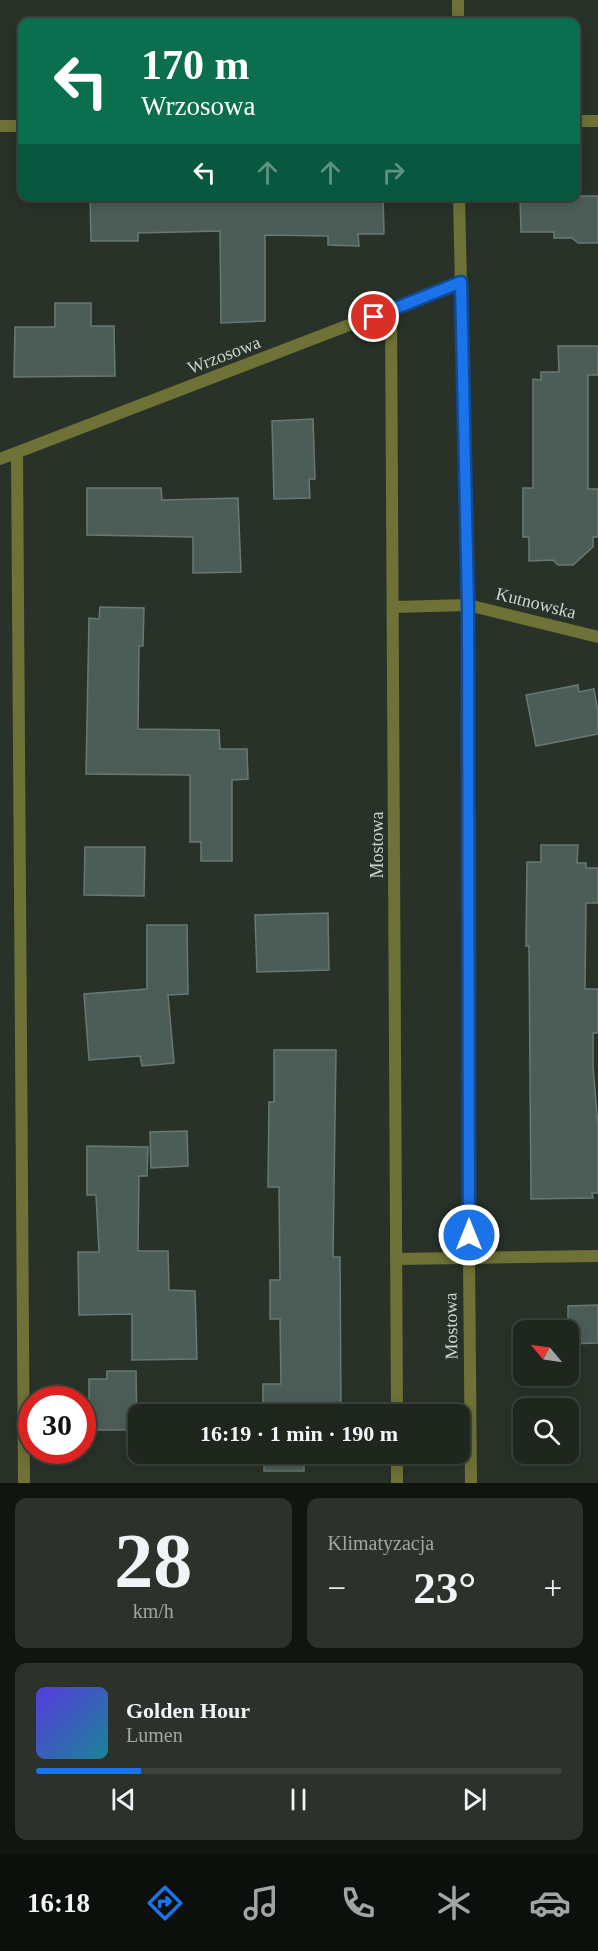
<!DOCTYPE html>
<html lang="pl">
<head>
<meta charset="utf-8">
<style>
	:root { --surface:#1f261e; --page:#2c322b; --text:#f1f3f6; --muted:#a1a5a4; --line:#3c433c; --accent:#1a73e8 }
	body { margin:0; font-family:"Times New Roman",serif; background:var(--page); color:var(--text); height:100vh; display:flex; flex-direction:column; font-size:22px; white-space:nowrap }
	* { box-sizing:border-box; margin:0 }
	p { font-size:20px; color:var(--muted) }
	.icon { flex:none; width:33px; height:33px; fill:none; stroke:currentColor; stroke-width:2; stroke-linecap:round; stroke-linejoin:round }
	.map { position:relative; height:1483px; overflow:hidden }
	.drawer { display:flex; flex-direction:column; gap:15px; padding:15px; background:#111510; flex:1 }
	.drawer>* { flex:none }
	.banner { position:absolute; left:18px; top:18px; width:562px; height:183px; border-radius:12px; box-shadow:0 3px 15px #0003,0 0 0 2px var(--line); background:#0b6e4f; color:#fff; overflow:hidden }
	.needle { width:39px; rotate:299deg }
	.controls { position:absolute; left:513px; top:1320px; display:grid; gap:12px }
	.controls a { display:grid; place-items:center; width:66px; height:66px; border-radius:12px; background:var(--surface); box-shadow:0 3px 15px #0003,0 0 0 2px var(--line); font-size:30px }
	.speed { position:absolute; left:18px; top:1386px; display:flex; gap:12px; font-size:30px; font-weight:700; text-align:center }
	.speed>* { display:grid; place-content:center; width:78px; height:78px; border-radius:50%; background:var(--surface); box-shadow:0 3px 15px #0003,0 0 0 2px var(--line); line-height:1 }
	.speed .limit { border:9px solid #d22; background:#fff; color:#111 }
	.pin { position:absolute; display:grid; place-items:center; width:51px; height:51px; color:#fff; margin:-26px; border:3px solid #fff; border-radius:50%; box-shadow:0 2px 6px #0007 }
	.me { position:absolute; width:66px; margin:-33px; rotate:0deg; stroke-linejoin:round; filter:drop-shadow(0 0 4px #0008) }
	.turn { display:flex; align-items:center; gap:21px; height:126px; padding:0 24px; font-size:27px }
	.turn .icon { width:78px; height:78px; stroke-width:2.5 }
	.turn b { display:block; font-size:42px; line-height:51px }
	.lanes { display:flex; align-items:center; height:57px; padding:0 24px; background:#0003; justify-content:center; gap:30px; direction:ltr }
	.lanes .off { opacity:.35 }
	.big { font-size:45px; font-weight:700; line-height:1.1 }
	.drawer .card { flex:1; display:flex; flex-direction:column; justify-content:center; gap:9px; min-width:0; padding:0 21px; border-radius:12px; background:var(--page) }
	.drawer .dial { align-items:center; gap:0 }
	.dial b { font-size:78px; line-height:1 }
	.song { display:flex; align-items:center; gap:18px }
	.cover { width:72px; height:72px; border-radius:9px; background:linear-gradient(135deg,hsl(250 70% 55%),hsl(190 70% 35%)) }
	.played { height:6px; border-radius:3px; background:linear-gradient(90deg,var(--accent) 20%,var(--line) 20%) }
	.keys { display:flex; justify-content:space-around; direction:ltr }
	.heat { display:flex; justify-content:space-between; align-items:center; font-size:33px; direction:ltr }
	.drawer .tiles { flex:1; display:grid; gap:15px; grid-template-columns:1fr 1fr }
	.card:last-child { grid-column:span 2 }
	.trip { position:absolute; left:128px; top:1404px; width:342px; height:60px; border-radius:12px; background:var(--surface); box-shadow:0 3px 15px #0003,0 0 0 2px var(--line); font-weight:700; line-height:60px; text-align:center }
	.menu { display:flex; height:96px; justify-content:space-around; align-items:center; background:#0c0f0c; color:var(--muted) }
	.menu .icon { width:42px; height:42px }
	.menu .active { color:var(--accent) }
	.menu b { font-size:27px; color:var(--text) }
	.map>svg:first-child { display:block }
	.building { fill:#4c5d58; stroke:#687974; stroke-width:1.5 }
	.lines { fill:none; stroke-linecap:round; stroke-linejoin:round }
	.street { stroke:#6f7236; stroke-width:12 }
	.route-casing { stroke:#114b97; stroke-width:15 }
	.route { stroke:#1a73e8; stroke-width:10 }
	.labels { text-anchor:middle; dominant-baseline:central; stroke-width:4.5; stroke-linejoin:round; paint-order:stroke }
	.street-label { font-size:18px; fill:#cdd3cd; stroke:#293228 }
</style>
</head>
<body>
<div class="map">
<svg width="598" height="1483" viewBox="0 0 598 1483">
	<rect width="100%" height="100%" fill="#293228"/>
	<path class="building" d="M 90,196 L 383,196 L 384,234 L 358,234 L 359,246 L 328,245 L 328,236 L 265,235 L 265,321 L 221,323 L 220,231 L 138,233 L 138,241 L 91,241 Z
		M 520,196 L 598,196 L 598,243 L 578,243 L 572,238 L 554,238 L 554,232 L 521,232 Z
		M 55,303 L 91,303 L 91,326 L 114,326 L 115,376 L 14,377 L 15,327 L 55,327 Z
		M 558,346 L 598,346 L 598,375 L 588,375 L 588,489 L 598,489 L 598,537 L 593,537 L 593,547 L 573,565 L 558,565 L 553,560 L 529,561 L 529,537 L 523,537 L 523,488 L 533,488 L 533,379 L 541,380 L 541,372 L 559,372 Z
		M 313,419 L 315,479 L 309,479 L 310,498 L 274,499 L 272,421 Z
		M 87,488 L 161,488 L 162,500 L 238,498 L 241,572 L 193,573 L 193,537 L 87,535 Z
		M 100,607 L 144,608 L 143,646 L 139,646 L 138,729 L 219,730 L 220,749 L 247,749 L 248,779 L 232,780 L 232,861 L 201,861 L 201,842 L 190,842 L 190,775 L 86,774 L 89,618 L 99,619 Z
		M 578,685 L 579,692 L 594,689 L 598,713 L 598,734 L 536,746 L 526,695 Z
		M 541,845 L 578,845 L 577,863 L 586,863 L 586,868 L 598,868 L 598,903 L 586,903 L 585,989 L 598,989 L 598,1033 L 593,1033 L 593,1067 L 598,1126 L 598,1193 L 592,1193 L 593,1198 L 531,1199 L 529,946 L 526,946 L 527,862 L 541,862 Z
		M 85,847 L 145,847 L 144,896 L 84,895 Z
		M 328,913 L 329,970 L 257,972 L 255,915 Z
		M 147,925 L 187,925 L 188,994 L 168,995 L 174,1063 L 142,1066 L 140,1056 L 89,1060 L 84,994 L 147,989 Z
		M 274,1050 L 336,1050 L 333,1257 L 340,1257 L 341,1414 L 263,1414 L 263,1384 L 281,1384 L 280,1319 L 270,1319 L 270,1280 L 280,1280 L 279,1187 L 268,1187 L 269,1102 L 274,1102 Z
		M 187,1131 L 188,1166 L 151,1168 L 150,1132 Z
		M 87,1146 L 148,1147 L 147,1176 L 139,1176 L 138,1251 L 168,1251 L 169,1290 L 195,1291 L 197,1359 L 132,1360 L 132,1314 L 79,1315 L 78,1252 L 99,1252 L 96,1195 L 87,1195 Z
		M 598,1305 L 598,1343 L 568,1344 L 568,1306 Z
		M 107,1371 L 136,1371 L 137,1430 L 89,1430 L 89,1379 L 107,1379 Z
		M 264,1454 L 333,1454 L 333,1459 L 304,1459 L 304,1471 L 264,1471 Z"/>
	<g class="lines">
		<path class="street" d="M 458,0 L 458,22
			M 576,121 L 598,121
			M 0,126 L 22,126
			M 459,196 L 468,605 L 469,1257 L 471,1483
			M 391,311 L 397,1414
			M 17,453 L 24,1483
			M 0,459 L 461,282
			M 394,607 L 468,605 L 598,637
			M 397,1259 L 598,1256
			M 397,1483 L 397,1454"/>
	</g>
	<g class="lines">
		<g class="route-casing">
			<path id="route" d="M 374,317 L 461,282 L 468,605 L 469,1235"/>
		</g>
		<use href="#route" class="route"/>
	</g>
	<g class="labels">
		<g class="street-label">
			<text transform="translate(224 355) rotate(-21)">Wrzosowa</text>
			<text transform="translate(536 603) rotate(14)">Kutnowska</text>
			<text transform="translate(377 845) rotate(-90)">Mostowa</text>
			<text transform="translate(451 1326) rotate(-91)">Mostowa</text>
		</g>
	</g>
</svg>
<div class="controls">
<a><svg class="needle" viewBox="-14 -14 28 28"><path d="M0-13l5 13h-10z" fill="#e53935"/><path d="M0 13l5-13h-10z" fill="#a1a5a4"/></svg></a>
<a><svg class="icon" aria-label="search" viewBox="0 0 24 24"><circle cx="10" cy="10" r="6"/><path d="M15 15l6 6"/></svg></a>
</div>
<div class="speed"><div class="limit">30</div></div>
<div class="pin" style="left:374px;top:317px;background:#d93025"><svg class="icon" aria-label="arrive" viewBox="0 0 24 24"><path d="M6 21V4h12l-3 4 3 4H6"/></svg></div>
<svg class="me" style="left:469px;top:1235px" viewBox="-20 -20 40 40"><circle r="17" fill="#1a73e8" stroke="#fff" stroke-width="3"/><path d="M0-11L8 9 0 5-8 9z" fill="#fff"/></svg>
<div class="trip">16:19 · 1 min · 190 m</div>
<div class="banner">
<div class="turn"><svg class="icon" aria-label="left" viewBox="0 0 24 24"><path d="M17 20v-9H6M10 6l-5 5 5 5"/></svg><div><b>170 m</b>Wrzosowa</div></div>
<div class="lanes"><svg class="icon" aria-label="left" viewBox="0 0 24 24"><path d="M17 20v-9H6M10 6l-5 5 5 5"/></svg><svg class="icon off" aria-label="ahead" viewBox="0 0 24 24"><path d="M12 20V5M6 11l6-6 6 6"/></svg><svg class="icon off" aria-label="ahead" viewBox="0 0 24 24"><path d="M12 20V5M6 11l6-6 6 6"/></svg><svg class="icon off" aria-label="right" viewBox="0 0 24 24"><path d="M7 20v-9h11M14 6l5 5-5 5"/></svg></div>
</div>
</div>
<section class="drawer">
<div class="tiles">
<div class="card dial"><b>28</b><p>km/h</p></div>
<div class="card"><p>Klimatyzacja</p>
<div class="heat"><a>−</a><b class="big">23°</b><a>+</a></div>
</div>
<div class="card">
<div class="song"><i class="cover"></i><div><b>Golden Hour</b><p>Lumen</p></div></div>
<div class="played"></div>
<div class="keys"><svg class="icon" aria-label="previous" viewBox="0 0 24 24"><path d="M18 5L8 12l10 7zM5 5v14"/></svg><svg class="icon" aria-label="pause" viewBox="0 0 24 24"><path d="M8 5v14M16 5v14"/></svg><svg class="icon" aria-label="next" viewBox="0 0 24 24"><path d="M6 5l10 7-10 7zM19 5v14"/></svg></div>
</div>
</div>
</section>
<nav class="menu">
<b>16:18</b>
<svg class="icon active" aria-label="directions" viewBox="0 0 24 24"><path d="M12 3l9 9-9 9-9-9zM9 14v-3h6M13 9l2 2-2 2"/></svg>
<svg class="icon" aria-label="music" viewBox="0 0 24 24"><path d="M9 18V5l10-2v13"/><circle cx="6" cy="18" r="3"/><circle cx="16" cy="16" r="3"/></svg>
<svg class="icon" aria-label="phone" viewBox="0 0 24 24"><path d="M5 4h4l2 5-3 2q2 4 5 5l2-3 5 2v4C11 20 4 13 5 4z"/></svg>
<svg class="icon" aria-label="climate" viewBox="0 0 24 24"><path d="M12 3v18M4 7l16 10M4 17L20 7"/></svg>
<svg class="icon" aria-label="car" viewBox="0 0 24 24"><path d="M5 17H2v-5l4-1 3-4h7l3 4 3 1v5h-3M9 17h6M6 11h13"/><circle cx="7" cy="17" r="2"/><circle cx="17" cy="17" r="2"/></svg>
</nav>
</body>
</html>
